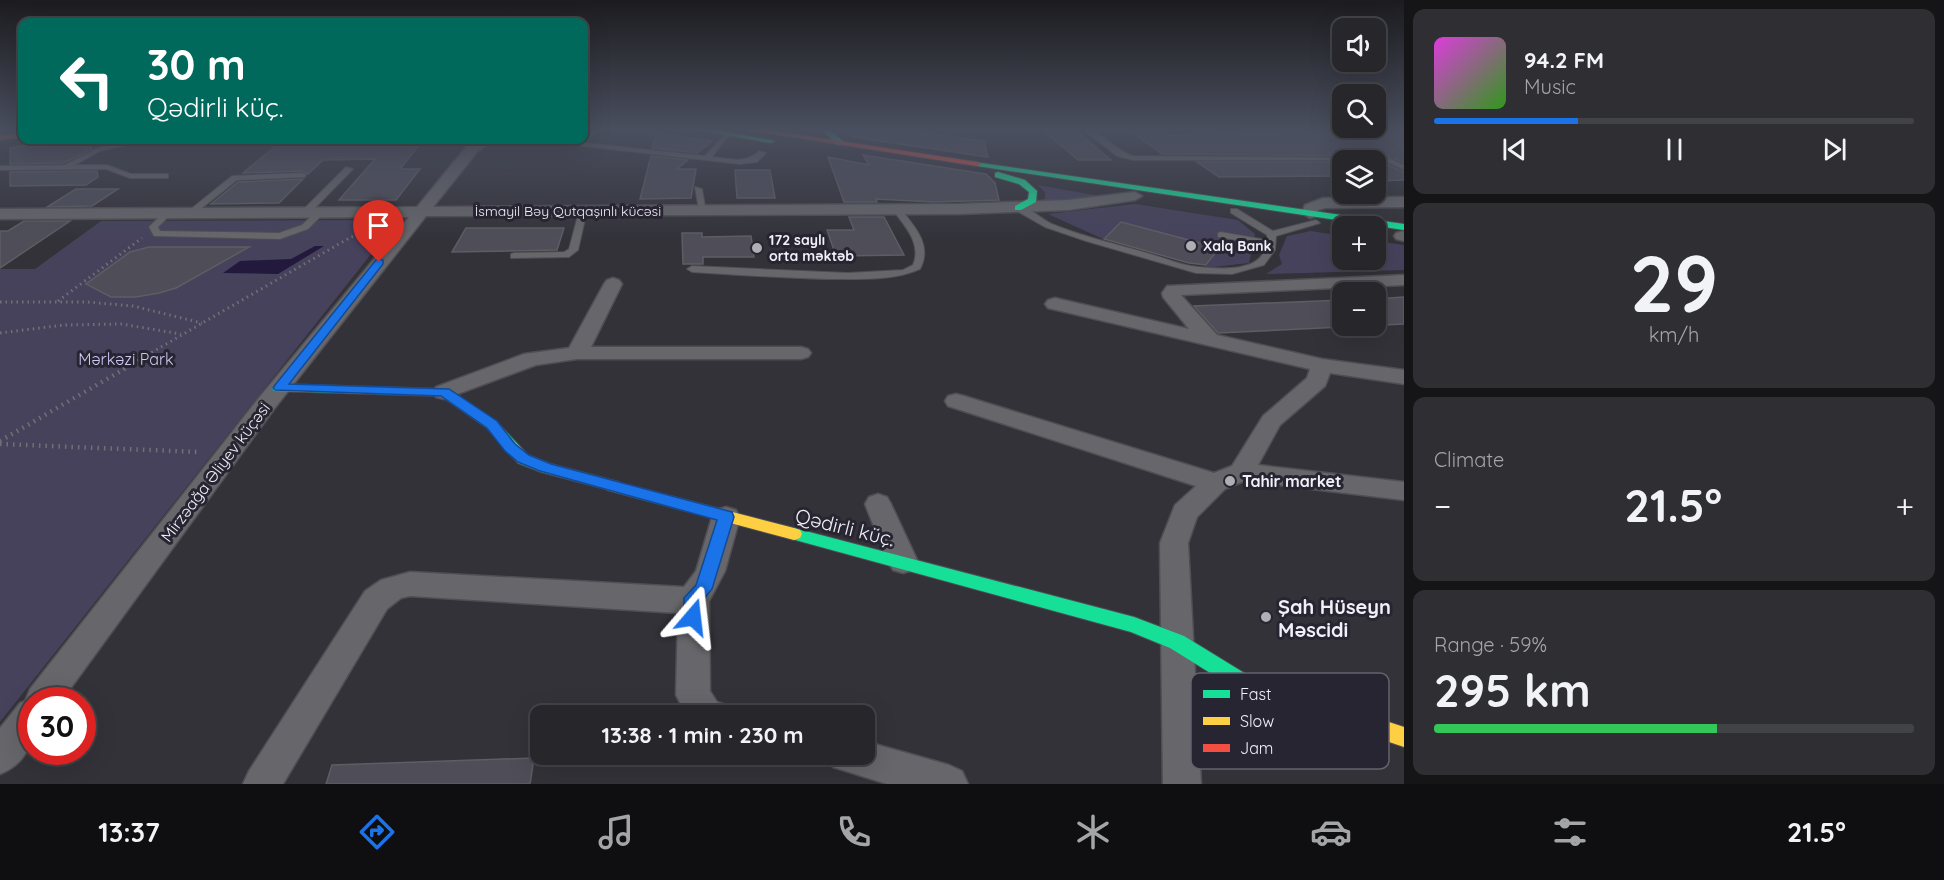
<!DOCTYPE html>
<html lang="en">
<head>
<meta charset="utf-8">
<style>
	:root { --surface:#26262b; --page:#2e2e33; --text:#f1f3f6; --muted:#a4a5a9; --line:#424347; --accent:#1a73e8 }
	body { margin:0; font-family:Quicksand,sans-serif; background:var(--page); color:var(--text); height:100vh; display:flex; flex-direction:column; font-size:22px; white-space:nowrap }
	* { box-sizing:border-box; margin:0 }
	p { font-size:20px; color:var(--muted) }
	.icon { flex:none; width:33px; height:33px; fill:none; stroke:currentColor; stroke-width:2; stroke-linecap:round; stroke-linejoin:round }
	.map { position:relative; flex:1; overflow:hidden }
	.side { display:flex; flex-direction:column; gap:9px; padding:9px; background:#151518; width:540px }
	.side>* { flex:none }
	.banner { position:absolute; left:18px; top:18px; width:570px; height:126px; border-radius:12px; box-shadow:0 6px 24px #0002,0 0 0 2px var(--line); background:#00695c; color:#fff; overflow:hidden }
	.buttons { position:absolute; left:1332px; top:18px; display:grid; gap:12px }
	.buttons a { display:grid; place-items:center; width:54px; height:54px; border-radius:12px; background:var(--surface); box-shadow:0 6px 24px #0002,0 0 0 2px var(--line); font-size:30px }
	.speed { position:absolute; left:18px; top:687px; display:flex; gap:12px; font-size:30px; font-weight:700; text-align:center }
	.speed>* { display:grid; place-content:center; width:78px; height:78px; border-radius:50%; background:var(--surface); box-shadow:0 6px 24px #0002,0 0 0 2px var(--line); line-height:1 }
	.speed .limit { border:9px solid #d22; background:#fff; color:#111 }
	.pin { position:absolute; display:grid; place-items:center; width:51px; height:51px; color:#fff; margin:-62px -26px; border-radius:50% 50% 50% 0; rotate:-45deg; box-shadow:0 0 6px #0007 }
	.pin .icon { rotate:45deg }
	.me { position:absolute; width:66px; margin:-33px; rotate:17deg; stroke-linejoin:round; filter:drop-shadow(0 0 4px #0008) }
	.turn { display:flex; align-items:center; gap:21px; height:126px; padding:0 30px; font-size:27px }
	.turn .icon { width:78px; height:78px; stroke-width:2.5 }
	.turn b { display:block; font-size:42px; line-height:51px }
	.big { font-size:45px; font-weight:700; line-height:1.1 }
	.side .tile { flex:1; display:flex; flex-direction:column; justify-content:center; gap:9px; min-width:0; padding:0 21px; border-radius:12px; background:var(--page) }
	.side .dial { align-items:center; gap:0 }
	.dial b { font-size:78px; line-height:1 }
	.song { display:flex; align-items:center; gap:18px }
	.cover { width:72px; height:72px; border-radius:9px; background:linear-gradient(135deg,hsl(300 70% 55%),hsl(110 70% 35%)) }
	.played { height:6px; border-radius:3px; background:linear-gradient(90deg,var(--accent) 30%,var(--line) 30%) }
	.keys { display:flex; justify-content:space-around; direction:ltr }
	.heat { display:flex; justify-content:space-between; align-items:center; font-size:33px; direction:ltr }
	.charge { height:9px; border-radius:4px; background:linear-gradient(90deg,#34c759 59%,var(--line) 0) }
	.trip { position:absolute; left:530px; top:705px; width:345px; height:60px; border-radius:12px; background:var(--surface); box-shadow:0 6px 24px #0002,0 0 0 2px var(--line); font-weight:700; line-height:60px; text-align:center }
	.menu { display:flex; height:96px; justify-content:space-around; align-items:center; background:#0f0f11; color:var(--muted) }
	.menu .icon { width:42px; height:42px }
	.menu .current { color:var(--accent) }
	.menu b { font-size:27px; color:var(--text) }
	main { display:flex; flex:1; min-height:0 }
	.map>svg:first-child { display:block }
	.green { fill:#46425c }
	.water { fill:#22193d }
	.building { fill:#4e4d58; stroke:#5e5d63; stroke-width:1.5 }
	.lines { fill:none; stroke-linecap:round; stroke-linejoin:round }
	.lane-casing { stroke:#4f4e53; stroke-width:2 }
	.street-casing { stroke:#4f4e53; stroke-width:3 }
	.fast-casing { stroke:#4f4e53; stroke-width:2 }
	.slow-casing { stroke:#4f4e53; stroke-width:2 }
	.jam-casing { stroke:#4f4e53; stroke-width:2 }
	.path-far2 { stroke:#717075; stroke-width:2; stroke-dasharray:1 3; stroke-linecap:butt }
	.path-far1 { stroke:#717075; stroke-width:3; stroke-dasharray:1.5 4; stroke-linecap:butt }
	.path { stroke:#717075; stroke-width:4.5; stroke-dasharray:1.5 5; stroke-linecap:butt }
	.lane { fill:#67676b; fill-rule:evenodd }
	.street { fill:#67676b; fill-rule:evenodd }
	.fast { fill:#16e098; fill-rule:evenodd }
	.slow { fill:#ffcf43; fill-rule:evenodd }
	.jam { fill:#f24e42; fill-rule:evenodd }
	.route { fill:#1a73e8; stroke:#114b97; stroke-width:1.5 }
	.poi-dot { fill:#aeaeb5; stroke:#272531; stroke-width:2 }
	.labels { text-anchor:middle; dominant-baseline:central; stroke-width:6; stroke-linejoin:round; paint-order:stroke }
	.far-street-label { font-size:14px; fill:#f1f0f8; stroke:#272531 }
	.far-poi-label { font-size:14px; font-weight:bold; fill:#f1f0f8; stroke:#272531; text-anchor:start }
	.park-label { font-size:16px; fill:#cec8f4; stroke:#272531 }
	.street-label { font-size:16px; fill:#f1f0f8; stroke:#272531 }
	.poi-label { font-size:16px; font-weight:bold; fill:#f1f0f8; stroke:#272531; text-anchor:start }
	.near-street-label { font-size:20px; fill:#f1f0f8; stroke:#272531 }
	.near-poi-label { font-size:20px; font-weight:bold; fill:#f1f0f8; stroke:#272531; text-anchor:start }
	.key { fill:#272531; stroke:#64626d; stroke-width:1.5 }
	.key-label { font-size:16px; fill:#f1f0f8 }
</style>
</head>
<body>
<main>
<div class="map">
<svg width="1404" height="784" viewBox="0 0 1404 784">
	<rect width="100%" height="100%" fill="#333239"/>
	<path class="green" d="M 1038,185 L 1100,196 L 1041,203 L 1045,198 L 1045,192 Z
		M 1135,204 L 1238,220 L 1255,234 L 1249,263 L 1205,268 L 1219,248 L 1121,222 L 1103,239 L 1048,214 Z
		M 398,220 L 0,722 L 0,269 L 35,269 L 101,221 Z
		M 1311,231 L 1342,236 L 1342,260 L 1376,260 L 1376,241 L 1404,245 L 1404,270 L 1266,274 L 1282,264 L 1279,255 L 1287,236 Z"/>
	<path class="water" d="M 315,246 L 324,246 L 278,274 L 223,273 L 240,261 L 291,259 Z"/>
	<path class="building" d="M 849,130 L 898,130 L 984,141 L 988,157 L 853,137 Z
		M 1043,130 L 1075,130 L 1111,160 L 1078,160 Z
		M 1129,130 L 1162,130 L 1168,135 L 1404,130 L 1404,163 L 1388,156 L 1162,154 Z
		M 656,133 L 712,141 L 697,153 L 652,148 Z
		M 60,140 L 89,140 L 92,149 L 64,163 L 10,164 L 10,148 Z
		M 283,140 L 423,140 L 400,169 L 420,169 L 396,200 L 339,200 L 375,159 L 323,160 L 308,174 L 302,171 L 243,173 Z
		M 863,155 L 986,174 L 995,183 L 999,200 L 934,202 L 876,199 L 877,202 L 844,202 L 828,157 L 869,165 Z
		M 651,156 L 688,160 L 677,169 L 696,169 L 691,198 L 640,199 Z
		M 1197,162 L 1342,162 L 1342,176 L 1219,177 Z
		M 1376,164 L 1386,164 L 1404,172 L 1404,180 L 1376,181 Z
		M 735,170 L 770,170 L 775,198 L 737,198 Z
		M 97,171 L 98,177 L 86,185 L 10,186 L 10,172 Z
		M 303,179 L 279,203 L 211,204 L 238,182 Z
		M 76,189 L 118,189 L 92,206 L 47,207 Z
		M 849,217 L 884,217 L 904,255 L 836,256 L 827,230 L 854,230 Z
		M 24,221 L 70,221 L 0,268 L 0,231 L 8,231 Z
		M 1121,222 L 1219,248 L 1206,265 L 1189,263 L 1104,239 Z
		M 466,228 L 564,228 L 557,250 L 452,252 Z
		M 682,233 L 702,233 L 702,237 L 751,236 L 754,257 L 703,257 L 703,264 L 683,264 Z
		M 149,247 L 249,247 L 176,288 L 159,293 L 136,297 L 111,297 L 86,284 L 130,252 Z
		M 1404,297 L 1404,324 L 1218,333 L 1194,306 L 1342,300 L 1342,326 L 1376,326 L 1376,299 Z
		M 534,758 L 530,784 L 326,784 L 332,765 Z"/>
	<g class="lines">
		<g class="lane-casing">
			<path id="lane" d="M 592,130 L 600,130 L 585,141 L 586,143 L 705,156 L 727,132 L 730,134 L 712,157 C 730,159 745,164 759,151 L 766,153 L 757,162 L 740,164 L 582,146 L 578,142 L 579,140 L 584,140 L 584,136 Z
				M 1084,130 C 1101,130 1116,151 1133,156 L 1388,158 L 1404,165 L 1404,170 L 1387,162 L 1376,162 L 1376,160 L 1133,160 L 1117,156 Z
				M 118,140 L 149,140 L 100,151 L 75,165 L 107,165 L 131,174 L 168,174 L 168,178 L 130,178 L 106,169 L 0,170 L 0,166 L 65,165 L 96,149 L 118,142 Z
				M 490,140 L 516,140 L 513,142 L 484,144 L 481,142 Z
				M 346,167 L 353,169 L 308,215 L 302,215 L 302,211 Z
				M 302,173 L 306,175 L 305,177 L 237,180 L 193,215 L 186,213 L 232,176 Z
				M 695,187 L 702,189 L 706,212 L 699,210 Z
				M 1015,206 C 1028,205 1041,219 1052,224 C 1083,237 1117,244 1150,254 C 1165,258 1182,266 1199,267 C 1219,269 1262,273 1266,245 L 1218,237 L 1218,233 L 1221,232 L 1267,240 L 1267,235 L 1231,213 L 1231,209 L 1237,209 L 1273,231 L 1316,220 L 1320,223 L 1276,236 L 1275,250 L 1264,265 L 1232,274 L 1196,273 L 1086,241 L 1045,227 L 1015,210 Z
				M 580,208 L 587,210 L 578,250 L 569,257 L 511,258 L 511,254 L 514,253 L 564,252 L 569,249 Z
				M 894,208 L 900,208 C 914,226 933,245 920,269 C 893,281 860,279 830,279 C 784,278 738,275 692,272 L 687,269 L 692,266 L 848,273 L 903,270 L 913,265 C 922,244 905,226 893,210 Z
				M 165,211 L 172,213 L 158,227 L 160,231 L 279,233 L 302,225 L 317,211 L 324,213 L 308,229 L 280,239 L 154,236 L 149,227 Z"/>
		</g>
		<g class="street-casing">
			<path id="street" d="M 479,140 L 493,140 L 477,152 L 433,207 L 959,204 L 1068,200 L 1135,192 L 1142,196 L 1135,200 L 1068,210 L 959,214 L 426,216 L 274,409 L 62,700 L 32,700 C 32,733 36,759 0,774 L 0,728 L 20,703 L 25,701 L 30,689 L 258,399 L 409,217 L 0,219 L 0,209 L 417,207 L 467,146 Z
				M 1404,197 L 1404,207 L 1325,208 L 1318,210 L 1316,216 L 1310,218 L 1302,213 L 1305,205 L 1323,198 Z
				M 1404,231 L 1404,241 L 1396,239 L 1394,236 L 1396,233 Z
				M 1404,275 L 1404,285 L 1181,295 L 1217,335 L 1322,359 L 1404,370 L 1404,384 L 1330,373 L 1325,386 L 1280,425 L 1258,465 L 1404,482 L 1404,500 L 1244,481 L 1225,489 L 1197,517 L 1188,543 L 1201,784 L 1163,784 L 1160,543 L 1175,505 L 1196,486 L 948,406 L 945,401 L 948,396 L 956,394 L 964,396 L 1214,473 L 1232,466 L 1263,416 L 1307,378 L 1310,369 L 1048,308 L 1045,304 L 1048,300 L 1055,298 L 1189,329 L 1163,297 L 1162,293 L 1167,286 Z
				M 613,278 L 619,280 L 622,284 L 591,347 L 801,347 L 808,349 L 811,353 L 808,357 L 801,359 L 577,359 L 536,365 L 444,399 L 436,397 L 433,392 L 436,387 L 524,354 L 569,348 L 604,284 L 607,280 Z
				M 878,494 L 887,497 L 891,504 L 918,562 L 913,570 L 903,573 L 893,570 L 888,562 L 865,504 L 869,497 Z
				M 726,507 L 736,510 L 740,517 L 725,571 L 709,601 L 710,691 L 717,702 L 723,704 L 728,716 L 687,716 L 676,695 L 678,613 L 410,596 L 401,598 L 387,609 L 283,784 L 243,784 L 249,771 L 365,591 L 381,580 L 410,572 L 684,587 L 696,571 L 712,517 L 716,510 Z
				M 864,741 L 949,765 L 962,771 L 968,784 L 887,784 L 833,767 L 828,754 L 864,754 Z"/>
		</g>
		<g class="fast-casing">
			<path id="fast" d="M 698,130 L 717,130 L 775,141 L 771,143 Z
				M 821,130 L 830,130 L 845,143 L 838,145 Z
				M 974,162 L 1404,224 L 1404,230 L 977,166 L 973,164 Z
				M 998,172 L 1025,180 L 1037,191 L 1036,202 L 1021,210 L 1015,210 L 1015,206 L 1028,199 L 1029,192 L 1019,184 L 995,177 L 995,173 Z
				M 279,384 L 449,389 L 497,422 L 528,455 L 551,464 L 619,482 L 621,486 L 619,490 L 613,491 L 541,472 L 518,463 L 487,428 L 441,396 L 274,391 L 272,388 Z
				M 794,528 L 1134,617 L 1184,636 L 1254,679 L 1338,706 L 1341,713 L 1338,720 L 1331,723 L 1241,692 L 1170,648 L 1131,632 L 788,538 L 786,534 L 788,530 Z"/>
		</g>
		<g class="slow-casing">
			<path id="slow" d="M 613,481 L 794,528 L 800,530 L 802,534 L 800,538 L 794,540 L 607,490 L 605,486 L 607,482 Z
				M 1331,703 L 1404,727 L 1404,747 L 1324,720 L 1321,713 L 1324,706 Z"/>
		</g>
		<g class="jam-casing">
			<path id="jam" d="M 747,130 L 767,130 L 977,162 L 981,164 L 977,166 Z
				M 22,133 L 22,137 L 0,140 L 0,136 Z"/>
		</g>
		<path class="path-far2" d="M 362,234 L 372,231"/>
		<path class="path-far1" d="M 58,301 L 142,238
			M 0,302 L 87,302 L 133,306 L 202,323
			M 0,333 L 64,325 L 121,324 L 181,334
			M 123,369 L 351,237 L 368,232"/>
		<path class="path" d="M 0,441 L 126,368
			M 0,444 L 198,452"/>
		<use href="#lane" class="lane"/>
		<use href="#street" class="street"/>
		<use href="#fast" class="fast"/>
		<use href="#slow" class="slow"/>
		<use href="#jam" class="jam"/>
	</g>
	<linearGradient id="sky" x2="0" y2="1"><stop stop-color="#1c1c1f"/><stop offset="0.54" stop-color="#4a4f5f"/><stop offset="1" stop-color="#4a4f5f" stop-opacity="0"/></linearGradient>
	<rect width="1404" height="240" fill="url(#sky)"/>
	<path class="route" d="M 379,259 L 383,260 L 383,264 L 289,384 L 449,389 L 497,421 L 515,444 L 529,455 L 551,464 L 732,512 L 734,517 L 712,589 L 703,600 L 703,617 L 700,623 L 693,625 L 687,623 L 684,617 L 684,598 L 696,585 L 717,520 L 540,471 L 518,462 L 505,451 L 487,428 L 441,396 L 275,390 L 273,388 L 275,385 L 376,260 Z"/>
	<g class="poi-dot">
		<circle cx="1191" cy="246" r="6"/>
		<circle cx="757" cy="248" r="6"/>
		<circle cx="1230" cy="481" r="6"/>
		<circle cx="1266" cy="617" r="6"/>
	</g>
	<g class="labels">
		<g class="far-street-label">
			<text x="568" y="211">İsmayil Bəy Qutqaşınlı kücəsi</text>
		</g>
		<g class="far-poi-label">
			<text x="769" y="240">172 saylı<tspan x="769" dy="16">orta məktəb</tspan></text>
			<text x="1203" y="246">Xalq Bank</text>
		</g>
		<g class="park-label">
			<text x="126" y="359">Mərkəzi Park</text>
		</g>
		<g class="street-label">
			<text transform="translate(215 472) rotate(-53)">Mirzəağa Əliyev küçəsi</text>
		</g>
		<g class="poi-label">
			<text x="1242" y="481">Tahir market</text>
		</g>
		<g class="near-street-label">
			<text transform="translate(845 527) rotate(14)">Qədirli küç.</text>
		</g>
		<g class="near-poi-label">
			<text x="1278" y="606">Şah Hüseyn<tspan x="1278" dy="23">Məscidi</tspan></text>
		</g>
	</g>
	<rect x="1191" y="673" width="198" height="96" rx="9" class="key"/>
	<rect x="1203" y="690" width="27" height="8" fill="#16e098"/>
	<rect x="1203" y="717" width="27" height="8" fill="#ffcf43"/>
	<rect x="1203" y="744" width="27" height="8" fill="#f24e42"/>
	<g class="key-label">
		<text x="1240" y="700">Fast</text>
		<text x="1240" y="727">Slow</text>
		<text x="1240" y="754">Jam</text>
	</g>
</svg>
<div class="buttons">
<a><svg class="icon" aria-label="sound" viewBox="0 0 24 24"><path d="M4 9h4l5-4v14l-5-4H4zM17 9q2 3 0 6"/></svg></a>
<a><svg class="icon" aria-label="search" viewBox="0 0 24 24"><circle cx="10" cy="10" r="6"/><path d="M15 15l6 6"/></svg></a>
<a><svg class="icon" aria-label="layers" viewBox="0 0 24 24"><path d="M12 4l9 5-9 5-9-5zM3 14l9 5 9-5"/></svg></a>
<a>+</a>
<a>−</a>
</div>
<div class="speed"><div class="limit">30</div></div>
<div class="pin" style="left:379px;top:262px;background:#d93025"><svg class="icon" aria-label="arrive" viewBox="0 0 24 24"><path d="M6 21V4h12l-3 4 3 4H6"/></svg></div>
<svg class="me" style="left:693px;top:617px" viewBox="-20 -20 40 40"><path d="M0-17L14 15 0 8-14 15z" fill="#1a73e8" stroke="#fff" stroke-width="4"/></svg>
<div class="trip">13:38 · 1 min · 230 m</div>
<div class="banner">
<div class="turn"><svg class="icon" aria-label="left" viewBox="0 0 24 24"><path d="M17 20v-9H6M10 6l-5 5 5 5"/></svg><div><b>30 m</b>Qədirli küç.</div></div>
</div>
</div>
<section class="side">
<div class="tile">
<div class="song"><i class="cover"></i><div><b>94.2 FM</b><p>Music</p></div></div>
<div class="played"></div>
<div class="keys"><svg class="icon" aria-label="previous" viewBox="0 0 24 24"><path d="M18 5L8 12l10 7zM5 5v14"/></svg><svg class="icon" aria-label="pause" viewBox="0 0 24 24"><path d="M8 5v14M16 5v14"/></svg><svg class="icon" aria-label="next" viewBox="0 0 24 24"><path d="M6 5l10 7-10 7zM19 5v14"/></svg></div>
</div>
<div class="tile dial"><b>29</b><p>km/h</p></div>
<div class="tile"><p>Climate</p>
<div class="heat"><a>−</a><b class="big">21.5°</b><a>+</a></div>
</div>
<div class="tile"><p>Range · 59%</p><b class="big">295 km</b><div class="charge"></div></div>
</section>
</main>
<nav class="menu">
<b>13:37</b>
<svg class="icon current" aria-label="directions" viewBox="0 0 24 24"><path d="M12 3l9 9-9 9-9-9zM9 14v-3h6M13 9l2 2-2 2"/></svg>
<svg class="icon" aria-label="music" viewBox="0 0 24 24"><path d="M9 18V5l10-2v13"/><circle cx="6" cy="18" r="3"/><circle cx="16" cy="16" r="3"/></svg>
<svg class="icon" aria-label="phone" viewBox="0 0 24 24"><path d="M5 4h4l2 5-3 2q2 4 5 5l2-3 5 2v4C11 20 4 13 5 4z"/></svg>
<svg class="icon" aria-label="climate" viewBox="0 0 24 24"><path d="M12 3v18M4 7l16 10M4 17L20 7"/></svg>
<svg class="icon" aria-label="car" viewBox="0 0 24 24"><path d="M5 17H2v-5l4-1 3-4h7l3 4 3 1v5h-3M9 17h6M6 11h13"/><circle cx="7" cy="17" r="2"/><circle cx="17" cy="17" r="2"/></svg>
<svg class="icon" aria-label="filters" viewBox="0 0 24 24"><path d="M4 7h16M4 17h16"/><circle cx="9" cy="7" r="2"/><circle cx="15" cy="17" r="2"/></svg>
<b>21.5°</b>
</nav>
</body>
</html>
